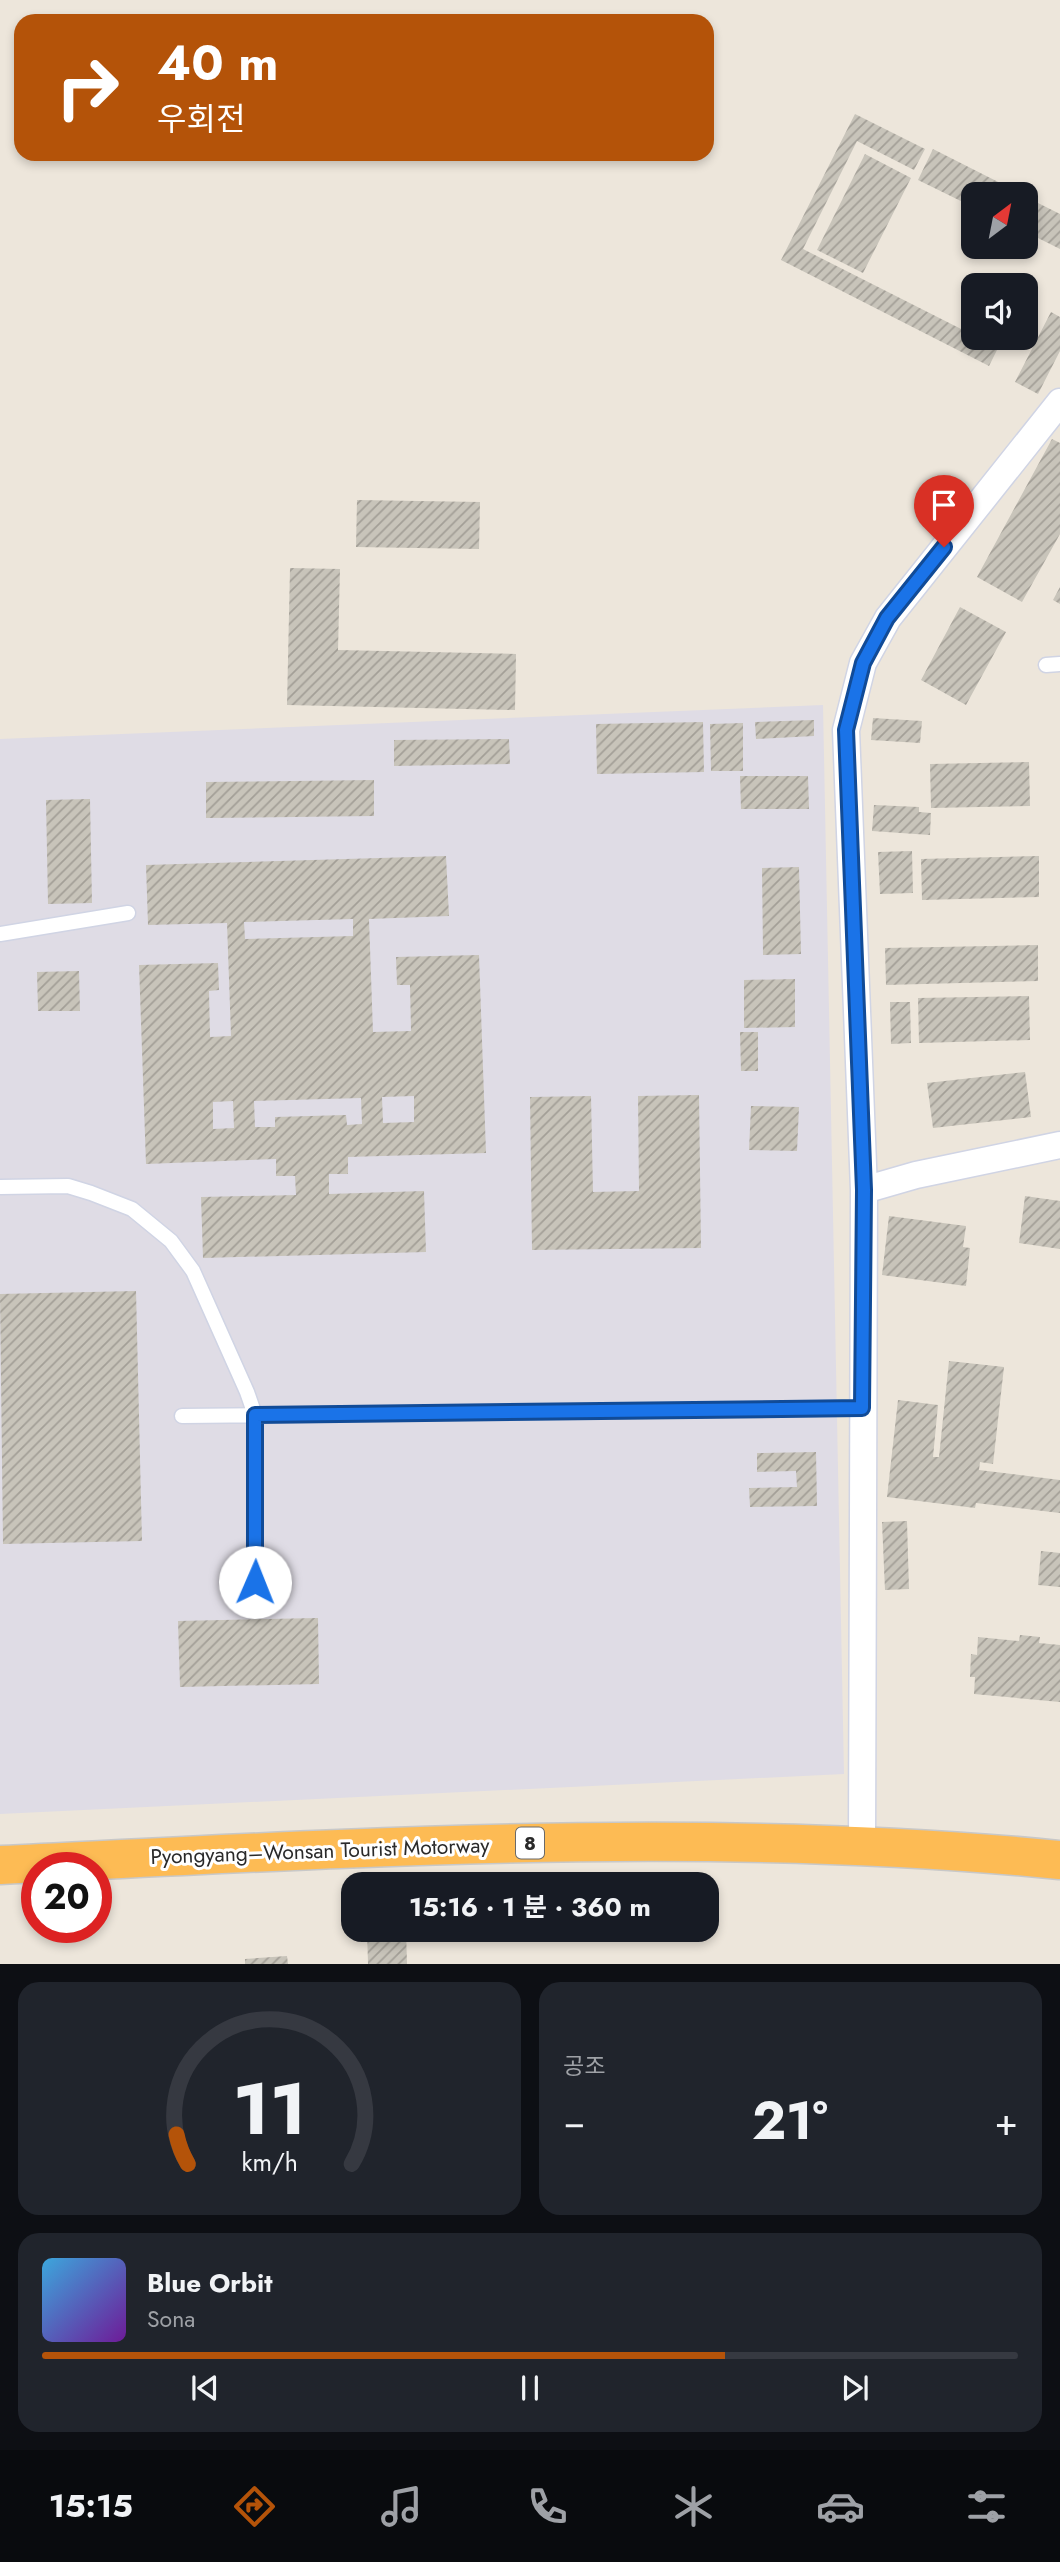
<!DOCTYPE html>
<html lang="ko">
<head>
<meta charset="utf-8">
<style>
	:root { --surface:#171b24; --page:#20242c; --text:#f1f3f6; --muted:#9ea1a6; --line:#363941; --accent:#b45309 }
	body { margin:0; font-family:Jost,"Noto Sans KR",sans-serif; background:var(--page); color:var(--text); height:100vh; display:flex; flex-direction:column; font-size:26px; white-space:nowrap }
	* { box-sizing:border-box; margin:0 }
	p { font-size:23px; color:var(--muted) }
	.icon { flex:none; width:38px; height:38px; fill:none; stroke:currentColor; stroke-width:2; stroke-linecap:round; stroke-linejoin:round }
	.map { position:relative; height:1964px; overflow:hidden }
	.panel { display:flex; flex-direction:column; gap:18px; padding:18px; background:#0d0f14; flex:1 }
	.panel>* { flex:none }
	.banner { position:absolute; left:14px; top:14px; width:700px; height:147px; border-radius:21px; box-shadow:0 4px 10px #0003; background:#b45309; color:#fff; overflow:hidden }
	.needle { width:46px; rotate:32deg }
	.fabs { position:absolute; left:961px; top:182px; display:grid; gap:14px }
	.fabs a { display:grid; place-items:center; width:77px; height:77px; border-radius:14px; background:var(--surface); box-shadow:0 4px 10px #0003; font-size:35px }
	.speed { position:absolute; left:21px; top:1852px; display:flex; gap:14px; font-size:35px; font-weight:700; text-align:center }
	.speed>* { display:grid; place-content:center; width:91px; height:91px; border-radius:50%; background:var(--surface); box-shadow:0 4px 10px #0003; line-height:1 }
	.speed .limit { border:10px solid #d22; background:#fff; color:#111 }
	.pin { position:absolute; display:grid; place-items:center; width:60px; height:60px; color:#fff; margin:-72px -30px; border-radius:50% 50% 50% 0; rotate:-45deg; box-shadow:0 0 7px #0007 }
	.pin .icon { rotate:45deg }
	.me { position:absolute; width:77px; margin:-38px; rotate:1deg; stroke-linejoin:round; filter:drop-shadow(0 0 5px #0008) }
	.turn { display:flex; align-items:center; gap:24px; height:147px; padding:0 28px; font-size:32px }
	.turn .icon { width:91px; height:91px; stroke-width:2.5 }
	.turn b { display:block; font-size:49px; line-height:60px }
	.big { font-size:52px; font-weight:700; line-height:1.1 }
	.panel .card { flex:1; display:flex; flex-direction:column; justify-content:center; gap:10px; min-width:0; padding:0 24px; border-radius:21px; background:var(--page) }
	.panel .dial { align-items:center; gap:0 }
	.dial svg { height:182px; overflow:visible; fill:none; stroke:var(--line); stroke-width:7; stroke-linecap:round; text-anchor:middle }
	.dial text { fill:var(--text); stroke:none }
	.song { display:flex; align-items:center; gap:21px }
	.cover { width:84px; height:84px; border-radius:10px; background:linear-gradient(135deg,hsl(200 70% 55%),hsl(280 70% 35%)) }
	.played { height:7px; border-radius:4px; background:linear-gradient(90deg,var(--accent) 70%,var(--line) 70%) }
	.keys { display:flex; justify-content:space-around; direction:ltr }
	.heat { display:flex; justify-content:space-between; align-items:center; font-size:38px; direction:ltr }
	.panel .tiles { flex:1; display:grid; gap:18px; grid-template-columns:1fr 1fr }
	.card:last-child { grid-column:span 2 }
	.trip { position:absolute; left:341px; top:1872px; width:378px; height:70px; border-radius:21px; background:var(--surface); box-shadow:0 4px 10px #0003; font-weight:700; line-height:70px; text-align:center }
	.tabs { display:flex; height:112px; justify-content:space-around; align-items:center; background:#090b0e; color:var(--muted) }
	.tabs .icon { width:49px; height:49px }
	.tabs .selected { color:var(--accent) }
	.tabs b { font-size:32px; color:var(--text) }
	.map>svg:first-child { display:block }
	.industrial { fill:#dfdce5 }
	.building { fill:url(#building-hatch); fill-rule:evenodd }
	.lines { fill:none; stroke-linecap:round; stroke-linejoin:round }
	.service-casing { stroke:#d0d4e4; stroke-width:17 }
	.minor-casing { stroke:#d0d4e4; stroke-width:29 }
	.trunk-casing { stroke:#c8c8c8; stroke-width:41 }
	.service { stroke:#fff; stroke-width:14 }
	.minor { stroke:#fff; stroke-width:26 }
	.trunk { stroke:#fdbb54; stroke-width:38 }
	.route-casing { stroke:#114b97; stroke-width:18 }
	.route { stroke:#1a73e8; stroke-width:12 }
	.labels { text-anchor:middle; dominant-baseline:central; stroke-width:6; stroke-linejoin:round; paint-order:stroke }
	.shield { fill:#fff; stroke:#6a6a6a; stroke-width:2 }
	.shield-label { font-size:19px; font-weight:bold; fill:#2a2a2a }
	.street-label { font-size:21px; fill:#2a2a2a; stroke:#fff }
</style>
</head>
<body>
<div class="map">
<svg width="1060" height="1964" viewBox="0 0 1060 1964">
	<defs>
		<pattern id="building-hatch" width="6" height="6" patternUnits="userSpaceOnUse" patternTransform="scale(1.75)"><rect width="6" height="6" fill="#c8c4ba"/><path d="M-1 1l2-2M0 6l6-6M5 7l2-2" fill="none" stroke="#a39f97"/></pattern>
	</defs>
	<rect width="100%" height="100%" fill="#ede6db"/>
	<path class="industrial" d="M 823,705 L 844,1774 L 0,1814 L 0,739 Z"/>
	<path class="building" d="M 855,114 L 925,149 L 914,170 L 857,141 L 803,249 L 973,335 L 973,338 L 998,348 L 989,366 L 781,260 Z
		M 933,149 L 1022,194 L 973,194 L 973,207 L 918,180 Z
		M 865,154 L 911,178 L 863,273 L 817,250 Z
		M 1032,200 L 1060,214 L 1060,249 L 1026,232 L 1026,213 Z
		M 1051,312 L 1060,317 L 1060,351 L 1038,394 L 1015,382 Z
		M 1052,439 L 1060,443 L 1060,534 L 1022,602 L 977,577 Z
		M 357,500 L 480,502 L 479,549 L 356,547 Z
		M 290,568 L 340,569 L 338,650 L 516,654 L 515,710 L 287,705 Z
		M 1060,587 L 1060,604 L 1053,600 Z
		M 960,607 L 1006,632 L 966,705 L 921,680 Z
		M 873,718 L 922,721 L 920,743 L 871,740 Z
		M 814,720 L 814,736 L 756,739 L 755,722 Z
		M 703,722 L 704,772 L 597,774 L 596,724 Z
		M 743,723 L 743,771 L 711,771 L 710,724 Z
		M 509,739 L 510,764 L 394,766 L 394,740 Z
		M 1029,762 L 1030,806 L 931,808 L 930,764 Z
		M 740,776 L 808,776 L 809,809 L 741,809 Z
		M 374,780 L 374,816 L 206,818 L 206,782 Z
		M 90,799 L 92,903 L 48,904 L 46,800 Z
		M 874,805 L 919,807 L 919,812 L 931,813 L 930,835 L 872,831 Z
		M 912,851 L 913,893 L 880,894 L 878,852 Z
		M 446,856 L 449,916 L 369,919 L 373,1032 L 411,1031 L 410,985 L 397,985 L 396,957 L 479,955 L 486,1153 L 348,1157 L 348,1174 L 329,1174 L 329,1194 L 424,1191 L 426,1252 L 203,1258 L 201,1197 L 296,1195 L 295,1176 L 276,1176 L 276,1159 L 146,1164 L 139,965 L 218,963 L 219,990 L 209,991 L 210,1037 L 231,1036 L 227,923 L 148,925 L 146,865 ZM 353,919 L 353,936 L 245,939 L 244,922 ZM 414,1096 L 414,1122 L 383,1123 L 382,1097 ZM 361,1098 L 362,1124 L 347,1125 L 346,1115 L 275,1117 L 275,1127 L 255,1127 L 254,1101 ZM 233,1101 L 234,1128 L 213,1129 L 213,1102 Z
		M 1039,856 L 1039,897 L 922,900 L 921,859 Z
		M 799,867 L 801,954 L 763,955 L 762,868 Z
		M 1038,945 L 1038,981 L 886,985 L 885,948 Z
		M 79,971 L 80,1011 L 38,1011 L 37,972 Z
		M 795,979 L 795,1027 L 744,1028 L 744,980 Z
		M 1029,996 L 1030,1040 L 919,1043 L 918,998 Z
		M 890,1002 L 910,1002 L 911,1043 L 891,1044 Z
		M 740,1032 L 758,1032 L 758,1071 L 741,1071 Z
		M 1025,1072 L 1031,1117 L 933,1128 L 927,1083 Z
		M 699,1095 L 701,1248 L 532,1250 L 530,1097 L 591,1096 L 593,1192 L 639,1191 L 638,1096 Z
		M 751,1106 L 799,1107 L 797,1151 L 749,1150 Z
		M 1025,1196 L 1060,1201 L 1060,1249 L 1019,1243 Z
		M 889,1216 L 966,1226 L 963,1247 L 970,1248 L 966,1286 L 882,1275 Z
		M 136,1291 L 142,1541 L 3,1544 L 0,1294 Z
		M 949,1361 L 1004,1367 L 993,1464 L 980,1462 L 979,1470 L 1060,1480 L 1060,1513 L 976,1503 L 975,1508 L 887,1497 L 898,1400 L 938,1405 L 933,1457 L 939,1457 Z
		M 816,1452 L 817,1506 L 750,1507 L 749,1488 L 797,1487 L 796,1471 L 757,1472 L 757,1453 Z
		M 907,1521 L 909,1589 L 885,1590 L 882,1522 Z
		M 1041,1551 L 1060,1553 L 1060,1587 L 1038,1585 Z
		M 318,1618 L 319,1684 L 180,1687 L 178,1621 Z
		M 1020,1635 L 1040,1637 L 1039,1643 L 1060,1645 L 1060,1702 L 974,1694 L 975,1677 L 970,1677 L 971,1654 L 977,1655 L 978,1637 L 1019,1641 Z
		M 367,1930 L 406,1930 L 407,1964 L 368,1964 Z
		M 287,1956 L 288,1964 L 245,1964 L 245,1959 Z"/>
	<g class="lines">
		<g class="service-casing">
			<path id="service" d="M 1046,665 L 1060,664
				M 0,934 L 128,913
				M 0,1187 L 68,1186 L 91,1193 L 132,1209 L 171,1241 L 193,1271 L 247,1392 L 255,1415 L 254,1604
				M 182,1416 L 862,1408"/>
		</g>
		<g class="minor-casing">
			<path id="minor" d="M 864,1190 L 916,1175 L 1060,1145
				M 862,1845 L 864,1190 L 846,730 L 863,663 L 888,618 L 1060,402"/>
		</g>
		<g class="trunk-casing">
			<path id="trunk" d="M 0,1865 C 353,1848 707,1825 1060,1860"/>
		</g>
		<use href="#service" class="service"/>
		<use href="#minor" class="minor"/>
		<use href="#trunk" class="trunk"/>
	</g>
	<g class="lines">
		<g class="route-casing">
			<path id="route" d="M 255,1582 L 255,1415 L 862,1408 L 864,1190 L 846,730 L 863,663 L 887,618 L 944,547"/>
		</g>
		<use href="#route" class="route"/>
	</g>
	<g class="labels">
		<rect class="shield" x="516" y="1827.5" width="28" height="31" rx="5"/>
		<g class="shield-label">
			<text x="530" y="1843">8</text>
		</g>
		<g class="street-label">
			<text transform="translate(320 1851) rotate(-2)">Pyongyang–Wonsan Tourist Motorway</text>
		</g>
	</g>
</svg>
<div class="fabs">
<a><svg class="needle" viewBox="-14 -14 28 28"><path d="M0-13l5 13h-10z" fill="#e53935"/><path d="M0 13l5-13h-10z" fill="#9ea1a6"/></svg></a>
<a><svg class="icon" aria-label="sound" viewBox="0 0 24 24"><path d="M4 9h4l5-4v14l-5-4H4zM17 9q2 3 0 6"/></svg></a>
</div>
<div class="speed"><div class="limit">20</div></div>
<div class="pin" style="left:944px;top:547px;background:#d93025"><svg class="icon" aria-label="arrive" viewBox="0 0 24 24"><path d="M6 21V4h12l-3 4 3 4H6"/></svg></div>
<svg class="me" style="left:255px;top:1582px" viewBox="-20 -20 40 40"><circle r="19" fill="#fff"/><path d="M0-13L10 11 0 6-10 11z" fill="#1a73e8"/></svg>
<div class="trip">15:16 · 1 분 · 360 m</div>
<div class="banner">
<div class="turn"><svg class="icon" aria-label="right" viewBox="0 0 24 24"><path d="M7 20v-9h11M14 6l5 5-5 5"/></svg><div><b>40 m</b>우회전</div></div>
</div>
</div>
<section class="panel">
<div class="tiles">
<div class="card dial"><svg viewBox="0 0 100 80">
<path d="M14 69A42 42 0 1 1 86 69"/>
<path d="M14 69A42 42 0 0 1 9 56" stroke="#b45309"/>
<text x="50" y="56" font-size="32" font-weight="700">11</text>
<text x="50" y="72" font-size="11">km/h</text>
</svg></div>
<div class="card"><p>공조</p>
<div class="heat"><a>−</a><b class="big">21°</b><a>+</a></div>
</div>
<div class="card">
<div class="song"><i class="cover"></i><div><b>Blue Orbit</b><p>Sona</p></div></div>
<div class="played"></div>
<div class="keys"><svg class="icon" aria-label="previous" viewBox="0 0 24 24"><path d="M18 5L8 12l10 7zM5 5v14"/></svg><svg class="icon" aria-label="pause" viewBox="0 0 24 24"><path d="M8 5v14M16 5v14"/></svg><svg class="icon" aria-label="next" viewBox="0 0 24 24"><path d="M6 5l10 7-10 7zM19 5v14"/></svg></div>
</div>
</div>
</section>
<nav class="tabs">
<b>15:15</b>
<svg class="icon selected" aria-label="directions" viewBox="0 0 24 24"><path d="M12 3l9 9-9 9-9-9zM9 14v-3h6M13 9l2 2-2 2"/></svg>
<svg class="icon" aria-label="music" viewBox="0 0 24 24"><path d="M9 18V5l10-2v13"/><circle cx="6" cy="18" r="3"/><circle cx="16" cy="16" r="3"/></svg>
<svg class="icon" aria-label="phone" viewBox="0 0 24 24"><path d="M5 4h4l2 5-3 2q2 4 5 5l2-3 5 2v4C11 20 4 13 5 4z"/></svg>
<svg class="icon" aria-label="climate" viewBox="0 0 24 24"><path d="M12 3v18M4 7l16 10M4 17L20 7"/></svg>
<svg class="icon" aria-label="car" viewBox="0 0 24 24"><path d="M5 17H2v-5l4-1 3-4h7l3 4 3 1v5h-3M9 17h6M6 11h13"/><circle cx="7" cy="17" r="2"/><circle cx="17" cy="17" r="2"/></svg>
<svg class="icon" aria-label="filters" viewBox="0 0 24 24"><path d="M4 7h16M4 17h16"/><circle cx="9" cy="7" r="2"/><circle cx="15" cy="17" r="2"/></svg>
</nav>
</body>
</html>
